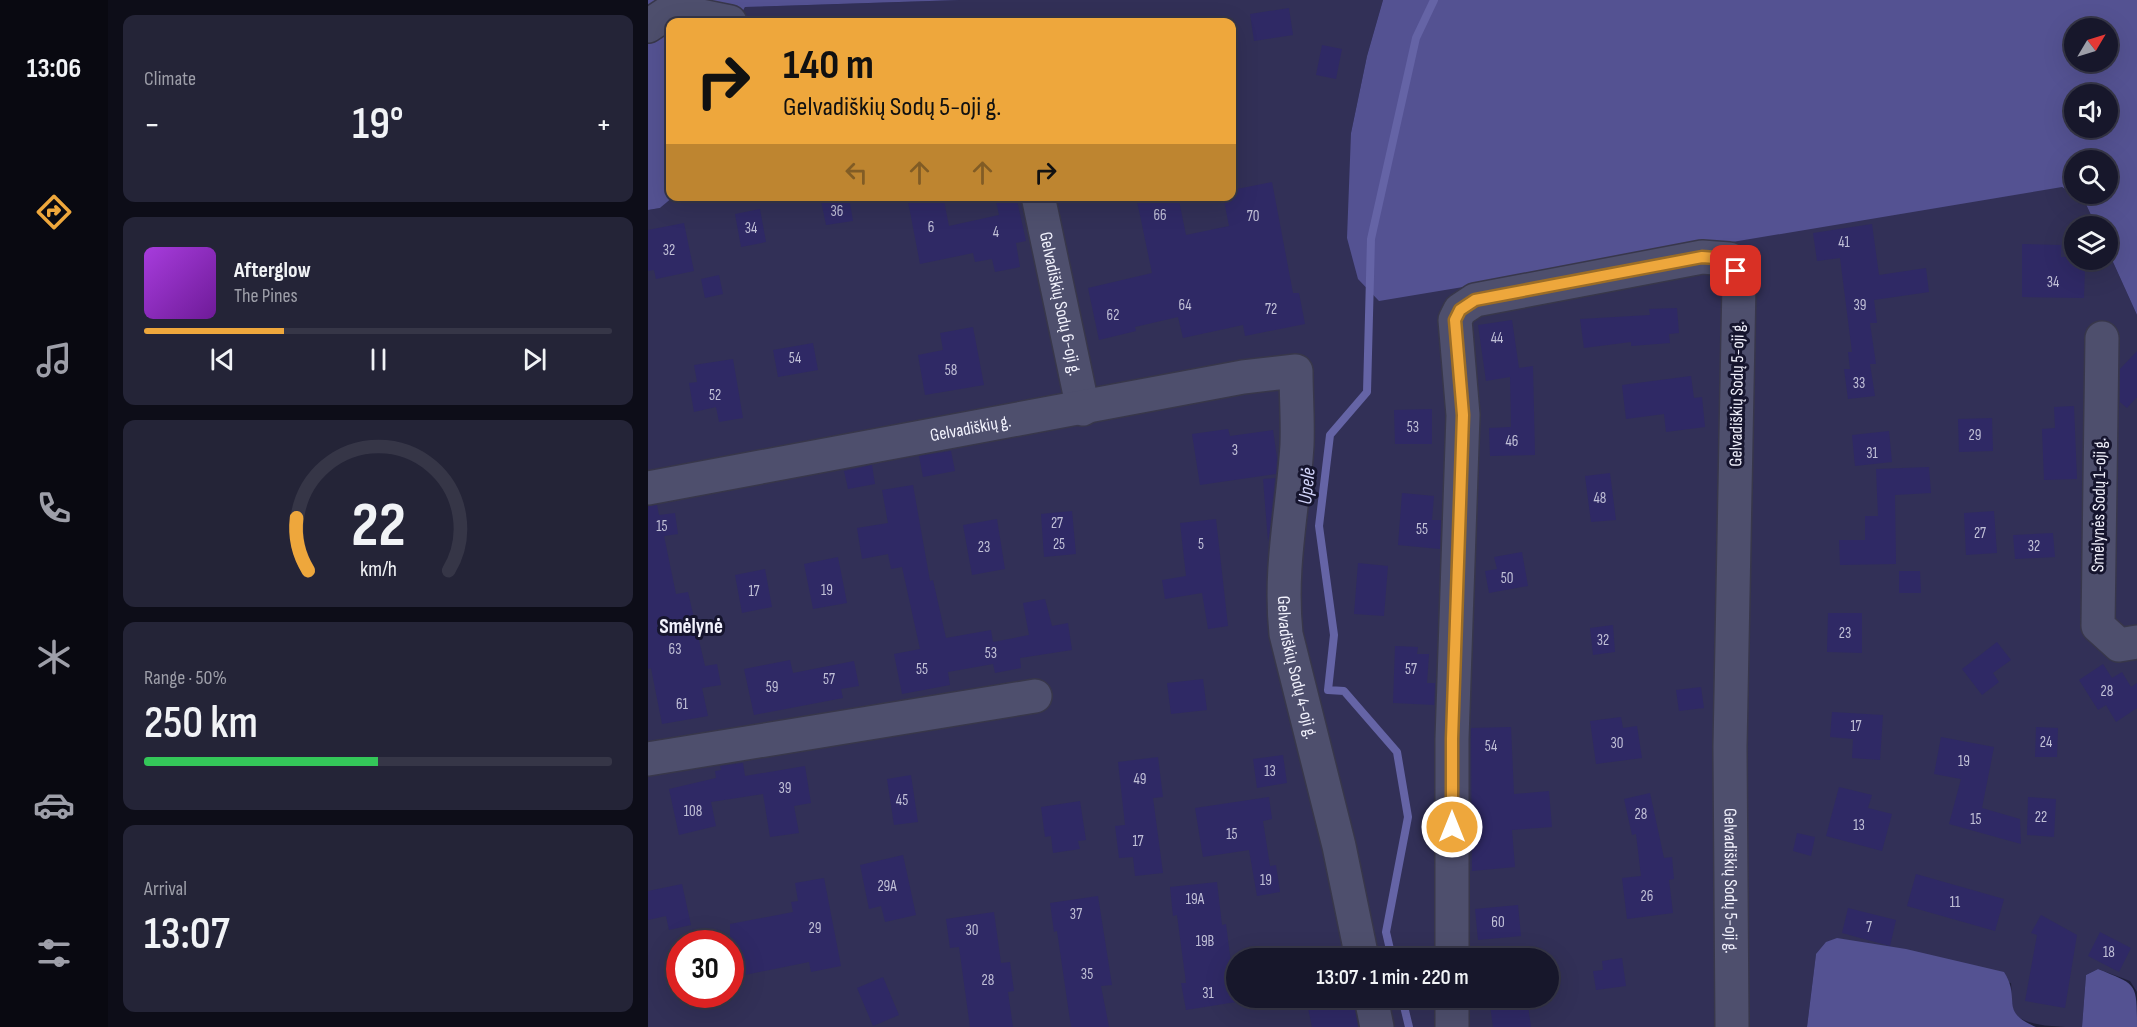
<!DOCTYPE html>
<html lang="en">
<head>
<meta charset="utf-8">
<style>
	:root { --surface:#17172b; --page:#242437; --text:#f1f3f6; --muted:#9e9fa9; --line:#363647; --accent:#eea73c }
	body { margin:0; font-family:"Sofia Sans Condensed",sans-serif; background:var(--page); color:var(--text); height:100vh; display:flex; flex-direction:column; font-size:22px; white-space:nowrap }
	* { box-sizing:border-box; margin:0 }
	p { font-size:20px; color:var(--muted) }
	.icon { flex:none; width:33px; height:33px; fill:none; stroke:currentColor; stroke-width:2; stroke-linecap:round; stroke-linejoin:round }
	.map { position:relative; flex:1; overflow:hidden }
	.panel { display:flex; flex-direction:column; gap:15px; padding:15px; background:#0d0d18; width:540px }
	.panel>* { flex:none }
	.hud { position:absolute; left:18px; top:18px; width:570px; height:183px; border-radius:12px; box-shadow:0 6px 24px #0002,0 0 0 2px var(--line); background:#eea73c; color:#111; overflow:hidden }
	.needle { width:39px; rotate:52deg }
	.buttons { position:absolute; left:1416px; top:18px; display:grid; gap:12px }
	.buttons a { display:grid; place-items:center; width:54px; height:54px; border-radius:50%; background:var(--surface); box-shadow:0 6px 24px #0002,0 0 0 2px var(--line); font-size:30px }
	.speed { position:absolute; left:18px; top:930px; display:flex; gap:12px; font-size:30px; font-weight:700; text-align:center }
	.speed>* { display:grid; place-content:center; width:78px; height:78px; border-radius:50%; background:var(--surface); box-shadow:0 6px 24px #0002,0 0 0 2px var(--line); line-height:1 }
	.speed .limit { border:9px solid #d22; background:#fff; color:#111 }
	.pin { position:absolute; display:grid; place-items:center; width:51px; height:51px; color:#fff; margin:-26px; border-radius:12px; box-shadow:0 3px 9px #0006 }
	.me { position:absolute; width:66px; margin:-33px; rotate:0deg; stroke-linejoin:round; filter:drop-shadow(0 0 4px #0008) }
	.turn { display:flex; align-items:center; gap:21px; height:126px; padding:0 18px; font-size:27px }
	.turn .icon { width:78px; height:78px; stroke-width:2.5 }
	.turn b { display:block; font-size:42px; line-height:51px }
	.lanes { display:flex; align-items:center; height:57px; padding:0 18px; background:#0003; justify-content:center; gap:30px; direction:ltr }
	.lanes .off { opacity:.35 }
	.big { font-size:45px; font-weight:600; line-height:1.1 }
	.panel .tile { flex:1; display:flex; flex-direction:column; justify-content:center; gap:9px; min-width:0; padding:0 21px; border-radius:12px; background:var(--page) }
	.panel .dial { align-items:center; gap:0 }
	.dial svg { height:156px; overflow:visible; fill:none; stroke:var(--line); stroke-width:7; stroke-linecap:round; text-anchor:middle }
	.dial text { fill:var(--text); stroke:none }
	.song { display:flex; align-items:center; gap:18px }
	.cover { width:72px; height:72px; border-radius:9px; background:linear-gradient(135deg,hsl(280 70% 55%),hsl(280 70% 35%)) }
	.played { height:6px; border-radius:3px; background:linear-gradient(90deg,var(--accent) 30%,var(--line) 30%) }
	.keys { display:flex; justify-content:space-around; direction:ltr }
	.heat { display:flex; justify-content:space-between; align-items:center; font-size:33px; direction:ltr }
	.charge { height:9px; border-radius:4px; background:linear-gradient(90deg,#34c759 50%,var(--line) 0) }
	.trip { position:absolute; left:578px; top:948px; width:333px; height:60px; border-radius:30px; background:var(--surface); box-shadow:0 6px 24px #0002,0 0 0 2px var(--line); font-weight:600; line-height:60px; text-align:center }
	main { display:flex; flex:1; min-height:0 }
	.menu { display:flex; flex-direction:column; width:108px; justify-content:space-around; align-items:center; background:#090911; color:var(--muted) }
	.menu .icon { width:42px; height:42px }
	.menu .active { color:var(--accent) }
	.menu b { font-size:27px; color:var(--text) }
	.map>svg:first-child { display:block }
	.green { fill:#323057; fill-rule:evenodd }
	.forest { fill:#545292; fill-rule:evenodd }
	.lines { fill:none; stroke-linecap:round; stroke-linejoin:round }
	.stream { stroke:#6564a6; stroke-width:8 }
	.building { fill:#2f2965 }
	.minor-casing { stroke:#38374b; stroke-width:36 }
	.minor { stroke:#4e4f6d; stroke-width:33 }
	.route-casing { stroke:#9b6d27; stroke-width:15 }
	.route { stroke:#eea73c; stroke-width:10 }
	.labels { text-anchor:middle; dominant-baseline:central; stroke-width:6; stroke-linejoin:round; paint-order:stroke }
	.number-label { font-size:15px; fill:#c1c0d7 }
	.street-label { font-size:18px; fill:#f2f2fd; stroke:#16152e }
	.water-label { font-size:20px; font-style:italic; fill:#d1d3f9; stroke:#16152e }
	.quarter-label { font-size:21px; font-weight:bold; fill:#f2f2fd; stroke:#16152e }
</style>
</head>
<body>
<main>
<nav class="menu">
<b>13:06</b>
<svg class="icon active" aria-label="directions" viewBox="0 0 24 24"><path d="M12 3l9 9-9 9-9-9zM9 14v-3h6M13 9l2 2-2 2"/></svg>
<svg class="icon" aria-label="music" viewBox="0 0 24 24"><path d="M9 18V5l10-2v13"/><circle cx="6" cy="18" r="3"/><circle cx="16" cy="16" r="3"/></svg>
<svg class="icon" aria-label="phone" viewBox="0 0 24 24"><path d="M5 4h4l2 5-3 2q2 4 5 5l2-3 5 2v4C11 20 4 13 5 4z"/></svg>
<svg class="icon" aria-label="climate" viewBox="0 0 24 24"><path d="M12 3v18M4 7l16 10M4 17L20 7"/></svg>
<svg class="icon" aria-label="car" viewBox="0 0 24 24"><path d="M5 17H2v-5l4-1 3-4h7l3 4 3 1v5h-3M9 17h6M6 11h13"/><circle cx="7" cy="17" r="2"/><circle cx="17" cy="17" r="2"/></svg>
<svg class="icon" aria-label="filters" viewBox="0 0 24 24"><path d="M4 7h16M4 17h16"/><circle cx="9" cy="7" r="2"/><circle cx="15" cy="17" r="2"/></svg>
</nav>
<section class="panel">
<div class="tile"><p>Climate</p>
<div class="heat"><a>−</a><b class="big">19°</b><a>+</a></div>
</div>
<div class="tile">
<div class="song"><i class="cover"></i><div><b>Afterglow</b><p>The Pines</p></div></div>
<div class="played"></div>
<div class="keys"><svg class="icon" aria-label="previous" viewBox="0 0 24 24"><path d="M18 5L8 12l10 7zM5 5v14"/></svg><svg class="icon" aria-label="pause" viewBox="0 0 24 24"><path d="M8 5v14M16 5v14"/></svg><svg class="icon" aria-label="next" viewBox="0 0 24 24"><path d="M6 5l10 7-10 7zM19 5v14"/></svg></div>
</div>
<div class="tile dial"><svg viewBox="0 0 100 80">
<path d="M14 69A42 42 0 1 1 86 69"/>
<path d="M14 69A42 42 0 0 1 8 42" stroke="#eea73c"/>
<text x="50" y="56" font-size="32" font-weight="700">22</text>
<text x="50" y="72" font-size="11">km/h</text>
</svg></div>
<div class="tile"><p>Range · 50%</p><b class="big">250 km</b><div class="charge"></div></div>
<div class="tile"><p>Arrival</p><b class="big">13:07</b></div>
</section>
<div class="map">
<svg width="1489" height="1027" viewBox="0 0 1489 1027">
	<rect width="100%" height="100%" fill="#1f1f39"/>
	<path class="green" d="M 312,0 L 735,0 L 719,56 L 703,133 L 1414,187 L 1437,202 L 1448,226 L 1426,226 L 1426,260 L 1460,260 L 1460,251 L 1489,315 L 1489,992 L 1482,981 L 1450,969 L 1438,975 L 1434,1027 C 1416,1027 1373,1027 1366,1012 C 1363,1004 1364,992 1363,983 L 1168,954 L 1159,1027 L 0,1027 L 0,210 L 12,208 L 25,196 L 584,196 L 584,22 L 89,22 L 97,7 ZM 32,944 L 82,944 L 82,994 L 32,994 ZM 588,958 L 900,958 L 900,998 L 588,998 Z"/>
	<path class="forest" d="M 0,0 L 312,0 L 97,7 L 89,22 L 22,22 L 22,196 L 25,197 L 12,208 L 0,210 Z
		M 735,0 L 1489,0 L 1489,315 L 1460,251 L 1460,226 L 1448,226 L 1437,202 L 1414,187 L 731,301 L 710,279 L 699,238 L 703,133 L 719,56 ZM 1426,28 L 1460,28 L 1460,62 L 1426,62 ZM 1426,94 L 1460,94 L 1460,128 L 1426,128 ZM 1426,160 L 1460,160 L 1460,194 L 1426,194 Z
		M 1189,938 L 1258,949 L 1356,972 C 1374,1000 1350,1011 1388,1027 L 1159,1027 L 1168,954 L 1178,942 Z
		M 1450,969 C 1489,985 1489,982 1489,1027 L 1434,1027 L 1438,975 Z"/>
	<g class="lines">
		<path class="stream" d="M 744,958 L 738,932 L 760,817 L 749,752 L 696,691 L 680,690 L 686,635 L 671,526 L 682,435 L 719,392 L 723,239 L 768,38 L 786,0
			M 754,998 L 761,1027"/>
	</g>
	<path class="building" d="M 641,8 L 645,35 L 606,41 L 602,14 Z
		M 674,45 L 694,49 L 688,79 L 668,75 Z
		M 624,182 L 645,293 L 651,293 L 657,324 L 597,336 L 595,325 L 535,338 L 530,317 L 487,327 L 488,331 L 451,340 L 440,288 L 504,273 L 488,196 L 530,196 L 538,235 L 581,226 L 575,196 L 584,196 L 584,190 Z
		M 259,196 L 295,196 L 301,226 L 351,215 L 347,196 L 368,196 L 378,241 L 368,243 L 372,267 L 347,272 L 344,259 L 327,262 L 325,253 L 272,264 Z
		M 201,197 L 205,221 L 178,225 L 173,201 Z
		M 112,209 L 118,242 L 93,247 L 87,214 Z
		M 36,223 L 46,271 L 8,279 L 6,270 L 0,271 L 0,230 Z
		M 1224,224 L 1231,275 L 1278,268 L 1281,292 L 1226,300 L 1229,323 L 1222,323 L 1228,364 L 1222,364 L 1227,396 L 1200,399 L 1196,369 L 1202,369 L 1200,352 L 1204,352 L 1192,258 L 1169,261 L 1165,233 Z
		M 1374,244 L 1413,245 L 1413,257 L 1426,257 L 1437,267 L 1436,298 L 1374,297 Z
		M 71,275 L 75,294 L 57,298 L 53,279 Z
		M 1029,308 L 1031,333 L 1021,334 L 1022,343 L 983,346 L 983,342 L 936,348 L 932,319 L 1002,315 L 1001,309 Z
		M 864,320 L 871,368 L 885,366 L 887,455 L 842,456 L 841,428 L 863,427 L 862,377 L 838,381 L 830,325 Z
		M 325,327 L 336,385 L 277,395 L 270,355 L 295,350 L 292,333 Z
		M 165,343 L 170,370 L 130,377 L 125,350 Z
		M 1489,351 L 1489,397 L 1479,408 L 1472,402 L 1472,369 Z
		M 85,359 L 95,418 L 71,422 L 68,407 L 46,412 L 41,383 L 49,382 L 46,365 Z
		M 1043,376 L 1046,398 L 1054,397 L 1057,427 L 1018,432 L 1016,414 L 978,419 L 974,385 Z
		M 1426,406 L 1429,479 L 1396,480 L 1394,429 L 1407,428 L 1406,407 Z
		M 784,409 L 784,444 L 747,444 L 746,410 Z
		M 1344,418 L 1345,451 L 1311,452 L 1310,419 Z
		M 580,429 L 582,436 L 625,430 L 629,458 L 628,474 L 552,485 L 544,434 Z
		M 1241,431 L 1244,462 L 1207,466 L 1204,435 Z
		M 303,451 L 307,471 L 275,477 L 271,456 Z
		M 224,465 L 227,484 L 200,489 L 196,471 Z
		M 1281,467 L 1283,493 L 1247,495 L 1248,564 L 1192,565 L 1191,540 L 1217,540 L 1217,516 L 1230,516 L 1228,469 Z
		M 962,473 L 968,520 L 943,522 L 937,476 Z
		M 627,478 L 621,537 L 620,541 L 615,479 Z
		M 265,485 L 282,581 L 285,580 L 298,638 L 343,630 L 345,642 L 381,635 L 375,603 L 397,599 L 404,626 L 420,623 L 424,650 L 372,658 L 373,668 L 347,673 L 345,664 L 300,672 L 302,685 L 254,694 L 246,654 L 272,649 L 254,567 L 243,569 L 240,554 L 214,559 L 209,528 L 240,523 L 234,490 Z
		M 754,493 L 786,496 L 784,520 L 793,520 L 792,549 L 750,545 Z
		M 9,505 L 11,515 L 27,513 L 30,534 L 16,536 L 28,594 L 40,592 L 57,666 L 69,664 L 73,685 L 54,688 L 60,716 L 14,724 L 3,668 L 0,669 L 0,506 Z
		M 424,511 L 428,554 L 396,557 L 393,514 Z
		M 1346,511 L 1349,553 L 1318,555 L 1316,513 Z
		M 349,519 L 357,569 L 324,575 L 315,525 Z
		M 568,519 L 580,626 L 560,629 L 554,593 L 517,599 L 514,580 L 538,576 L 532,523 Z
		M 1405,533 L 1407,557 L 1367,559 L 1365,535 Z
		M 874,552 L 880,586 L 841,593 L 837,571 L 849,569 L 846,557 Z
		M 190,557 L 199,603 L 165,609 L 156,564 Z
		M 710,563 L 740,566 L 736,616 L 706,614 Z
		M 117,569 L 124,607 L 94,613 L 87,575 Z
		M 1251,571 L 1272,571 L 1273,593 L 1251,593 Z
		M 1180,613 L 1214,613 L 1214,653 L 1179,652 Z
		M 965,625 L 967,652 L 945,655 L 942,628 Z
		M 1349,642 L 1363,660 L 1345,673 L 1351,682 L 1334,695 L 1314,669 Z
		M 747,646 L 770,647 L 769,654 L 781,654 L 779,683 L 787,683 L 786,705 L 745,703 Z
		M 142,660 L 145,673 L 206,661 L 211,686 L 193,689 L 195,698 L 106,715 L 96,669 Z
		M 1455,664 L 1464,678 L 1474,672 L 1483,687 L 1489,683 L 1489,708 L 1468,722 L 1458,705 L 1450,710 L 1431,680 Z
		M 555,679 L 559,710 L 523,714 L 519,683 Z
		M 1053,687 L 1056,708 L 1031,711 L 1028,690 Z
		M 1184,712 L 1235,715 L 1232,760 L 1204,758 L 1205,739 L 1182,737 Z
		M 973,717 L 975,728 L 989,726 L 994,758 L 948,764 L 942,721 Z
		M 863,727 L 866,794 L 901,791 L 904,827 L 864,830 L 867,867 L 824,871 L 823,728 Z
		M 1388,727 L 1410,728 L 1409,757 L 1387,757 Z
		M 1293,737 L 1346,747 L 1334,808 L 1372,819 L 1373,844 L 1301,824 L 1313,779 L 1286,774 Z
		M 635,755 L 639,783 L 609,788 L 605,759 Z
		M 510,757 L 515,797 L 505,798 L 515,873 L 487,876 L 485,857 L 471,858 L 467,826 L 477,825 L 470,762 Z
		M 95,763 L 97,776 L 157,766 L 163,803 L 146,806 L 151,833 L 122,837 L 115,794 L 63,802 L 68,826 L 31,835 L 21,789 L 68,778 L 67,771 L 73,770 L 72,766 Z
		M 263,775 L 270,822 L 246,825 L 239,779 Z
		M 1191,787 L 1224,795 L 1220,808 L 1244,814 L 1234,851 L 1178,836 Z
		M 1002,793 L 1016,858 L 1024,857 L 1026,879 L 1021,880 L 1025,913 L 979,919 L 974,878 L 993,876 L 988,834 L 984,835 L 976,799 Z
		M 621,797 L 624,819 L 615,821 L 622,866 L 628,865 L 632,892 L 609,896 L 601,850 L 555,857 L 547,808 Z
		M 1380,797 L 1408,799 L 1406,837 L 1379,835 Z
		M 432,801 L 438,840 L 430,841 L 432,849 L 405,853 L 403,836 L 397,837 L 393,807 Z
		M 1149,833 L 1167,837 L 1163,856 L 1145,851 Z
		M 255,855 L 268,915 L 237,922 L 233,906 L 221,909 L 212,865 Z
		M 1268,874 L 1356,899 L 1347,931 L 1259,906 Z
		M 176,878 L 193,966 L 163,972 L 161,962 L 82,978 L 82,924 L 145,912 L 143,902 L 150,901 L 147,883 Z
		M 569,882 L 574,925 L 578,924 L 588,1002 L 538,1010 L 533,983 L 538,983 L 529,915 L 525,916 L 522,887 Z
		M 34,884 L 43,925 L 21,930 L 18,916 L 0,920 L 0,891 Z
		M 450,896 L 464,985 L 453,986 L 461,1027 L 423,1027 L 409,931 L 406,932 L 402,903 Z
		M 870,905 L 873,936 L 830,940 L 827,909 Z
		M 1200,908 L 1248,920 L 1242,946 L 1194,933 Z
		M 346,912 L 353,963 L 362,962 L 366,991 L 360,992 L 365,1027 L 322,1027 L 311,947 L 302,948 L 298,919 Z
		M 1393,915 L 1429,935 L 1417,1008 L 1377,1001 L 1389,935 L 1383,933 Z
		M 1452,932 L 1483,948 L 1471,972 L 1440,956 Z
		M 974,958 L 978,986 L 948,990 L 945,971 L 955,970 L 954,961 Z
		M 235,977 L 251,1015 L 225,1026 L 209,988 Z
		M 658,998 L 705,998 L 710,1027 L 664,1027 Z
		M 841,998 L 879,998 L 883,1027 L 845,1027 Z"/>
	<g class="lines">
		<g class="minor-casing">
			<g id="minor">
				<path d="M 0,26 L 24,10 L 82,22"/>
				<path id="s1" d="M 390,196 L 435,409"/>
				<path d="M 1454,338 L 1450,626 L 1471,645 L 1489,642"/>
				<path id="s2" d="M 0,488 L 595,377 L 648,371 C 648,395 650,420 649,445 C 645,511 631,566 638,634 L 691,846 L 714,958"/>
				<path d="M 0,759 L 387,696"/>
				<path id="s3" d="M 804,958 L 804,739 L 815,415 L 807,320 L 812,310 L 827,300 L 1054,257 L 1081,259 L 1088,271 L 1091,284 L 1082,747 L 1084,1027"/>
				<path d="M 723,998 L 729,1027"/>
				<path d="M 804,998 L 804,1027"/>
			</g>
		</g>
		<use href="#minor" class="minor"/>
	</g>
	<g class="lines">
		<g class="route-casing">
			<path id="route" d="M 804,827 L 804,739 L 815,415 L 807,320 L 812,310 L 827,300 L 1054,257 L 1081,259 L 1088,271"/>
		</g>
		<use href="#route" class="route"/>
	</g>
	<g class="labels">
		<g class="number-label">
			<text x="189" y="211">36</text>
			<text x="512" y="215">66</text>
			<text x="605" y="216">70</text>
			<text x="283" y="227">6</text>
			<text x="103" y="228">34</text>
			<text x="348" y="232">4</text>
			<text x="1196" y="242">41</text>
			<text x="21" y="250">32</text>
			<text x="1405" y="282">34</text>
			<text x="537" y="305">64</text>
			<text x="1212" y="305">39</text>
			<text x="623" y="309">72</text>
			<text x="465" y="315">62</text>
			<text x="849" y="338">44</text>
			<text x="147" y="358">54</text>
			<text x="303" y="370">58</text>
			<text x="1211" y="383">33</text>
			<text x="67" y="395">52</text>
			<text x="765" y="427">53</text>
			<text x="1327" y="435">29</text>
			<text x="864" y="441">46</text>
			<text x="587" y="450">3</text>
			<text x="1224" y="453">31</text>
			<text x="952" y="498">48</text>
			<text x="409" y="523">27</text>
			<text x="14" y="526">15</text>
			<text x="774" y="529">55</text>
			<text x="1332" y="533">27</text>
			<text x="411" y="544">25</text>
			<text x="553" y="544">5</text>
			<text x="1386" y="546">32</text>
			<text x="336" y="547">23</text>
			<text x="859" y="578">50</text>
			<text x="179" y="590">19</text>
			<text x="106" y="591">17</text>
			<text x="1197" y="633">23</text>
			<text x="955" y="640">32</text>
			<text x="27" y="649">63</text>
			<text x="343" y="653">53</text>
			<text x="274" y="669">55</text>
			<text x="763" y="669">57</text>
			<text x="181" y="679">57</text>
			<text x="124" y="687">59</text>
			<text x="1459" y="691">28</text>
			<text x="34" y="704">61</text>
			<text x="1208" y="726">17</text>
			<text x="1398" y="742">24</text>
			<text x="969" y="743">30</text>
			<text x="843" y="746">54</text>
			<text x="1316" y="761">19</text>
			<text x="622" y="771">13</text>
			<text x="492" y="779">49</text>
			<text x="137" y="788">39</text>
			<text x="254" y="800">45</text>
			<text x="45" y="811">108</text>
			<text x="993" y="814">28</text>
			<text x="1393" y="817">22</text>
			<text x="1328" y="819">15</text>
			<text x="1211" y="825">13</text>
			<text x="584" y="834">15</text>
			<text x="490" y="841">17</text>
			<text x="618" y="880">19</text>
			<text x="239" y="886">29A</text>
			<text x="999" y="896">26</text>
			<text x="547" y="899">19A</text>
			<text x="1307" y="902">11</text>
			<text x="428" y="914">37</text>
			<text x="850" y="922">60</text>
			<text x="1221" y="927">7</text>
			<text x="167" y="928">29</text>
			<text x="324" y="930">30</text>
			<text x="557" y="941">19B</text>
			<text x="1461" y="952">18</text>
			<text x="439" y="974">35</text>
			<text x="340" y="980">28</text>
			<text x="560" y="993">31</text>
		</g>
		<g class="street-label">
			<text stroke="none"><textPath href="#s1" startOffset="110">Gelvadiškių Sodų 6-oji g.</textPath></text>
			<text transform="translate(1089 394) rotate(-89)">Gelvadiškių Sodų 5-oji g.</text>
			<text stroke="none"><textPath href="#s2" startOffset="328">Gelvadiškių g.</textPath></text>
			<text transform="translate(1451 505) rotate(-89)">Smėlynės Sodų 1-oji g.</text>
			<text stroke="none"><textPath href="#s2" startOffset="957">Gelvadiškių Sodų 4-oji g.</textPath></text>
			<text stroke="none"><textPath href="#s3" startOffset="1550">Gelvadiškių Sodų 5-oji g.</textPath></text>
		</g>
		<g class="water-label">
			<text transform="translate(659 486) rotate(-84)">Upelė</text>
		</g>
		<g class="quarter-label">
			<text x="43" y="626">Smėlynė</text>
		</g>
	</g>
</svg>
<div class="buttons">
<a><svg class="needle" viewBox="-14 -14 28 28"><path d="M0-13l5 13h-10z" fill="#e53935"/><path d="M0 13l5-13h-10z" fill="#9e9fa9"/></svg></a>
<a><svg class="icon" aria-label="sound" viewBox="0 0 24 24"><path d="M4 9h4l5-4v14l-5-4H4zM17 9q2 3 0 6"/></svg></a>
<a><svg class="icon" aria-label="search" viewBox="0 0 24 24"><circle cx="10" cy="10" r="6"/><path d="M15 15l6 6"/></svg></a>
<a><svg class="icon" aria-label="layers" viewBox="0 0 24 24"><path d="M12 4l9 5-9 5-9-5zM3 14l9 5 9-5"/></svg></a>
</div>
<div class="speed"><div class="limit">30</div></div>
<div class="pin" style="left:1088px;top:271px;background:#d93025"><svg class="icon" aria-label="arrive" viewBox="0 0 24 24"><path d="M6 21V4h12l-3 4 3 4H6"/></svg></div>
<svg class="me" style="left:804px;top:827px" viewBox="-20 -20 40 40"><circle r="17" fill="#eea73c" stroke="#fff" stroke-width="3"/><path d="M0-11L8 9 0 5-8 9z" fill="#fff"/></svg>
<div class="trip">13:07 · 1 min · 220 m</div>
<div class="hud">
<div class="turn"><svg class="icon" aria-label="right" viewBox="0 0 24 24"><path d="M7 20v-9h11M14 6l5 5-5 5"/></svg><div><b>140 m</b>Gelvadiškių Sodų 5-oji g.</div></div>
<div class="lanes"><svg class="icon off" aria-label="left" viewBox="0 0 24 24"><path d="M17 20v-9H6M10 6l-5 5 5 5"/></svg><svg class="icon off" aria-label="ahead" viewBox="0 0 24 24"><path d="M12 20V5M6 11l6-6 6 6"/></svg><svg class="icon off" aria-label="ahead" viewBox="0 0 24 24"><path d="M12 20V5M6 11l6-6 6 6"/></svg><svg class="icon" aria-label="right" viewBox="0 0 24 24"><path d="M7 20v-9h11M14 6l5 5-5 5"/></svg></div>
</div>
</div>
</main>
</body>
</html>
